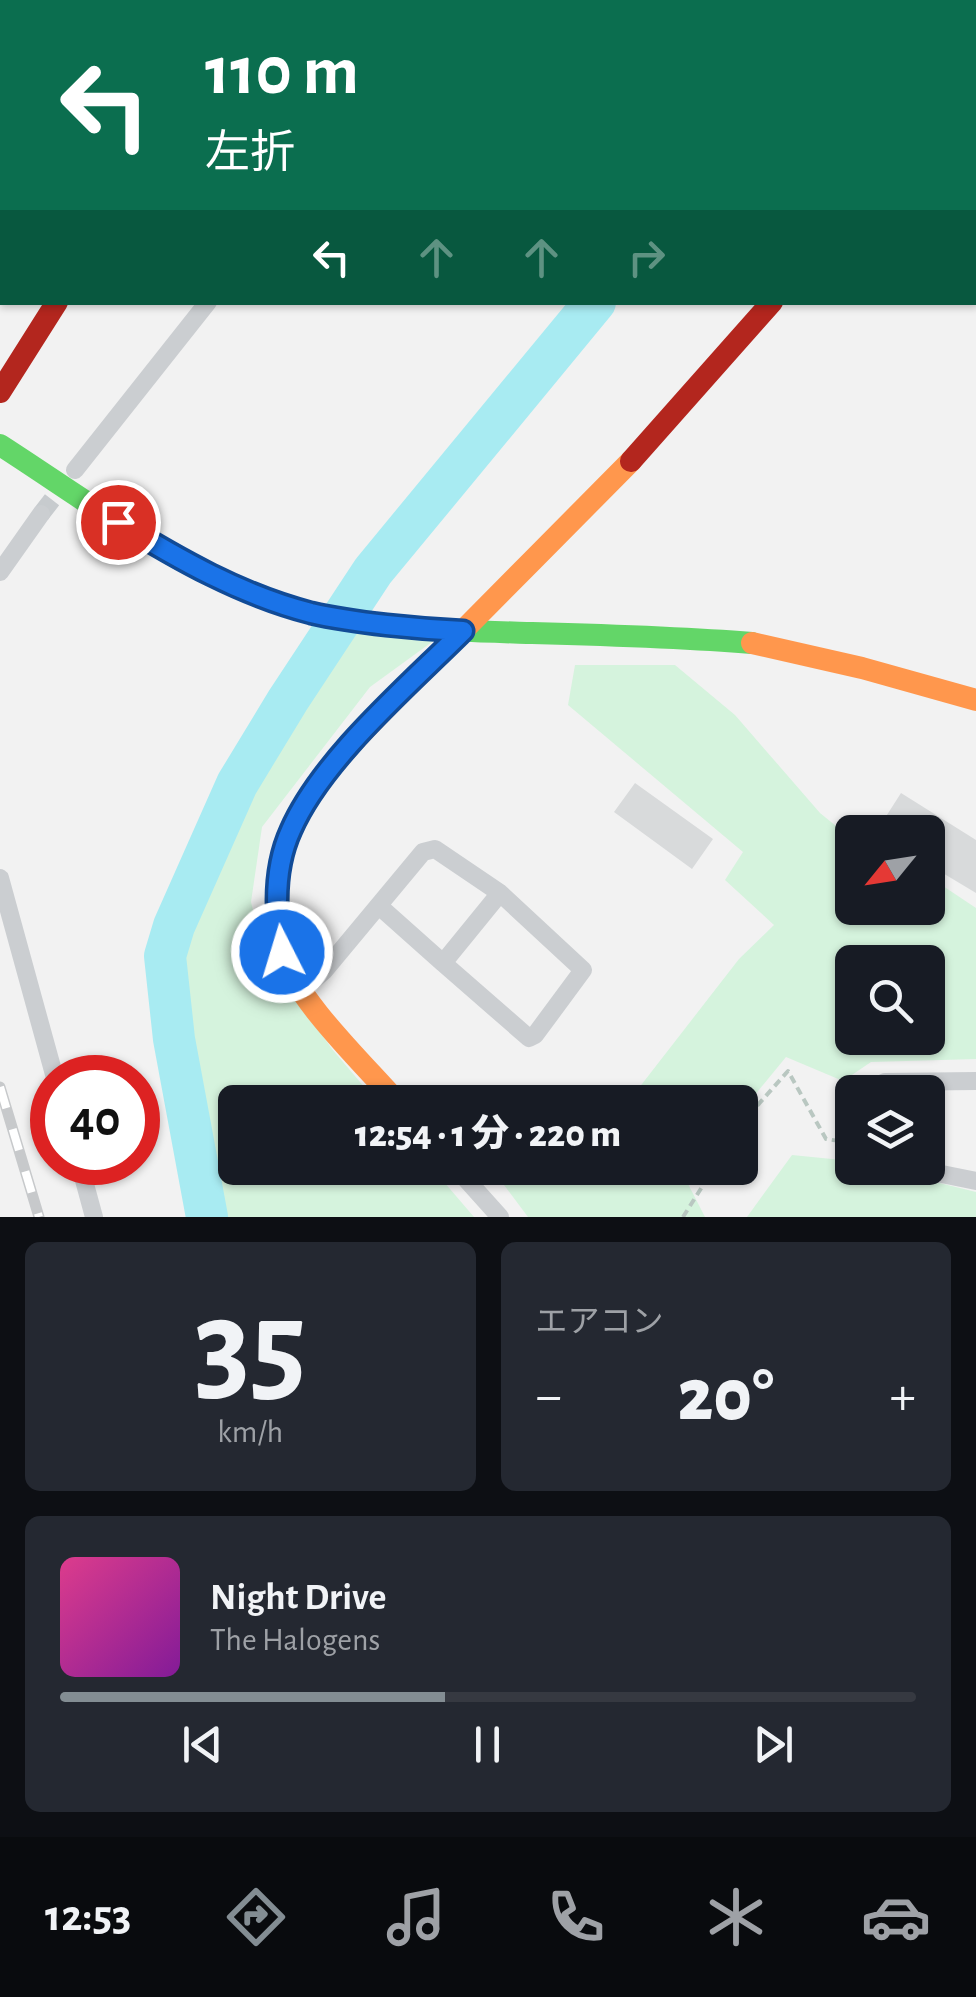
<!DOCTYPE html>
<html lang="ja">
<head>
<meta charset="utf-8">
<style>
	:root { --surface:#171b24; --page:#242831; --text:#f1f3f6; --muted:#9ea1a6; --line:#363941; --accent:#838d93 }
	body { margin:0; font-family:"Alegreya Sans","Noto Sans JP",sans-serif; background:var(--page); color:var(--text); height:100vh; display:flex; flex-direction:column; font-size:38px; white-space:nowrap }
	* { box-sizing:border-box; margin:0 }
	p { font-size:32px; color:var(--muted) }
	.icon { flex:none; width:55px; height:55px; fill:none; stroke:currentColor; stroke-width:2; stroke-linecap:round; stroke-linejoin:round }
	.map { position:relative; height:1217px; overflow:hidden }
	.details { display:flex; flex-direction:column; gap:25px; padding:25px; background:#0d0f14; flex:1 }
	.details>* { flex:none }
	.hud { position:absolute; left:0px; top:0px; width:978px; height:305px; box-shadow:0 2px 8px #0004; background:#0b6e4f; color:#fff; overflow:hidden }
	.needle { width:65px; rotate:240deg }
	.buttons { position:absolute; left:835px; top:815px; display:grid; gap:20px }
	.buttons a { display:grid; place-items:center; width:110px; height:110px; border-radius:15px; background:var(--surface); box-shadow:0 2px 8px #0004; font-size:50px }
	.speed { position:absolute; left:30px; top:1055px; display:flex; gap:20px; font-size:50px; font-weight:700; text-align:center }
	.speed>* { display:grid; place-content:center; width:130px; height:130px; border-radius:50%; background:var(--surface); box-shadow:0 2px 8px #0004; line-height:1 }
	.speed .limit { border:15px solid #d22; background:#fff; color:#111 }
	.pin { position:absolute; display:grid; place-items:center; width:85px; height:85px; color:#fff; margin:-42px; border:5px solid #fff; border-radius:50%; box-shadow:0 2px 10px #0007 }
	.me { position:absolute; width:110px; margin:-55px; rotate:355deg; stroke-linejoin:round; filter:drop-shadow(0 0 8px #0008) }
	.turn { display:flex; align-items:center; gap:35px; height:210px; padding:0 40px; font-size:45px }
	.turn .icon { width:130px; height:130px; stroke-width:2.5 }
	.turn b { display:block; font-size:70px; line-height:85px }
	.lanes { display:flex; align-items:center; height:95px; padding:0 40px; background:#0003; justify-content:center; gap:50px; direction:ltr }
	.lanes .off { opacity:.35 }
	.big { font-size:75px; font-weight:800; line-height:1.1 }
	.details .tile { flex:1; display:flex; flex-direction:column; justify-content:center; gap:15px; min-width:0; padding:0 35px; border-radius:15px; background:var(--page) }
	.details .dial { align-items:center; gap:0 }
	.dial b { font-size:130px; line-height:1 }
	.song { display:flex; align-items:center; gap:30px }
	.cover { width:120px; height:120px; border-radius:15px; background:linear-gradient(135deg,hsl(330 70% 55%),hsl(290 70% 35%)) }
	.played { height:10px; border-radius:5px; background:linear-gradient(90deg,var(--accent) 45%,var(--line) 45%) }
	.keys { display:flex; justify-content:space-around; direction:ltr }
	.heat { display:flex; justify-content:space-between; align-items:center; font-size:55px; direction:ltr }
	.details .tiles { flex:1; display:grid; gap:25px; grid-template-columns:1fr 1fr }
	.tile:last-child { grid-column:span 2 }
	.trip { position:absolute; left:218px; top:1085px; width:540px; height:100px; border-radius:15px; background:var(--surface); box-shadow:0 2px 8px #0004; font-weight:800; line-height:100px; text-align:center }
	.dock { display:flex; height:160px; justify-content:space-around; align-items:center; background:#090b0e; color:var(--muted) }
	.dock .icon { width:70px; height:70px }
	.dock .selected { color:var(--accent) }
	.dock b { font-size:45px; color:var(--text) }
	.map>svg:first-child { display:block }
	.green { fill:#d5f3dd; fill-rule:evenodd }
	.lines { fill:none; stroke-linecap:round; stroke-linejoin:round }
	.river { stroke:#a8ebf2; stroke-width:42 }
	.building { fill:#d8dadb }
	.street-tunnel { stroke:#c7cbce; stroke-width:18; stroke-dasharray:18 9; stroke-linecap:butt }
	.path { stroke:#b9c7c1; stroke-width:4; stroke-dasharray:8 5; stroke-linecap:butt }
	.street { stroke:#cbced1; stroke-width:18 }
	.fast { stroke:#63d668; stroke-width:22 }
	.slow { stroke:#ff974d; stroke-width:22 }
	.jam { stroke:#b3261e; stroke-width:22 }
	.rail-casing { stroke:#c7c9cb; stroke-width:11 }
	.rail { stroke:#fff; stroke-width:8; stroke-dasharray:22; stroke-linecap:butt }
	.route-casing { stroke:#114b97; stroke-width:25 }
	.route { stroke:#1a73e8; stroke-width:18 }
</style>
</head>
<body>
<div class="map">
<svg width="976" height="1217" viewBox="0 0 976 1217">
	<rect width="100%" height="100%" fill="#f2f2f2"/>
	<path class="green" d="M 345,630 L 436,639 L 370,687 L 262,827 L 251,902 L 263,951 L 332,1049 L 377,1102 L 235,1102 L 235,1168 L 432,1168 L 474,1217 L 218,1217 L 177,955 L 244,795 Z
		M 575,665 L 675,665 L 735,715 L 820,813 L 852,839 L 852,908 L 928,908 L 928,885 L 937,882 L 976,908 L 976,1059 L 871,1062 L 843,1081 L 786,1057 L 740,1113 L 740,1102 L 628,1102 L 739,959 L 774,925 L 725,880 L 743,852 L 568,705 ZM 852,962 L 928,962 L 928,1038 L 852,1038 Z
		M 792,1155 L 852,1161 L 852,1168 L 879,1168 L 976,1192 L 976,1217 L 747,1217 Z
		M 507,1168 L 555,1168 L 567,1180 L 577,1168 L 696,1168 L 686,1180 L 705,1217 L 528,1217 L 498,1177 Z"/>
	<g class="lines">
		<path class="river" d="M 840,2 L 842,0
			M 207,1217 L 174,1039 L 165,956 L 174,926 L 237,784 L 288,700 L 373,571 L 595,302"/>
	</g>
	<path class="building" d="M 635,783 L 713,839 L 692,869 L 614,812 Z
		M 901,793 L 976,840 L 976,893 L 931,866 L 928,871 L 928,832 L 876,832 Z"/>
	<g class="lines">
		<path class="street-tunnel" d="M 41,514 L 69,478"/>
		<path class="path" d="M 740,1125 L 788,1071 L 826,1139 L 852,1143
			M 683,1217 L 714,1168"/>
		<path class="street" d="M 448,2 L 450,0
			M 975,85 L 976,84
			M 75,470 L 208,302
			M 0,572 L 41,514
			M 0,878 L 55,1078
			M 443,963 L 529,1038 L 535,1035 L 583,970 L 500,893
			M 301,991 L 324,971 L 423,852 L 435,849 L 500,893 L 443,963 L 379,906
			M 866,1092 L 885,1082 L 976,1081
			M 79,1162 L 94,1217
			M 456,1168 L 500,1217
			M 912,1168 L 976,1181"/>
		<path class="fast" d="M 0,445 C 98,508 198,586 313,613 C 385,630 459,631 532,633 C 606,635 679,637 752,643"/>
		<path class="slow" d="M 297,2 L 299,0
			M 752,643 L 862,668 L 976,700
			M 397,1102 C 363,1063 297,1001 282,953 C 273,921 276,863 289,833 C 313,776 385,709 429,665 C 496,597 564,529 631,461"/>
		<path class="jam" d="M 0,392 L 57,302
			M 631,461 L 772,302"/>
		<g class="rail-casing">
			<path id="rail" d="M 0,1087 L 39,1217"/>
		</g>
		<use href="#rail" class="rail"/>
	</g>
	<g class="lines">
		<g class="route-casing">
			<path id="route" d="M 118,522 C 178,559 241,595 311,613 C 354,623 419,629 463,631 C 408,686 322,759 291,830 C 274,867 275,913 282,952"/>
		</g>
		<use href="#route" class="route"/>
	</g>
</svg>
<div class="buttons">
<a><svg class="needle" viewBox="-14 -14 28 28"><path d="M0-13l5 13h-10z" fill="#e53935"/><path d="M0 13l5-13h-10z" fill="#9ea1a6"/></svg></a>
<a><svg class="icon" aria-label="search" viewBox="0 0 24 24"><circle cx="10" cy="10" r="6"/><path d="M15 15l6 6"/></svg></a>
<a><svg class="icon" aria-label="layers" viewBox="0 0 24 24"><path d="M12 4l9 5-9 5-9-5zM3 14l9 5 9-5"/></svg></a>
</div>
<div class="speed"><div class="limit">40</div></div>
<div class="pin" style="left:118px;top:522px;background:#d93025"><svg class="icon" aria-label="arrive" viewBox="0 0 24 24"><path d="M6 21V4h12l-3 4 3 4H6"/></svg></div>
<svg class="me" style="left:282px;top:952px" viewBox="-20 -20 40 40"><circle r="17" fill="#1a73e8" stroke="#fff" stroke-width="3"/><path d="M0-11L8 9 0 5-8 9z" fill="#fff"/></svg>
<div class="trip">12:54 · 1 分 · 220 m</div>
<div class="hud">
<div class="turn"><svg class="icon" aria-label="left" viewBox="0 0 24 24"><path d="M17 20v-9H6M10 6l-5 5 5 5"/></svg><div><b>110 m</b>左折</div></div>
<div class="lanes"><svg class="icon" aria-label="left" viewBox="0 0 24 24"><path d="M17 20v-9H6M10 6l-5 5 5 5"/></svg><svg class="icon off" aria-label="ahead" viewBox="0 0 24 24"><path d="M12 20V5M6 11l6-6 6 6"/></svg><svg class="icon off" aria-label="ahead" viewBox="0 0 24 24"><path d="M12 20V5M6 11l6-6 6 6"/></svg><svg class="icon off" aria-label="right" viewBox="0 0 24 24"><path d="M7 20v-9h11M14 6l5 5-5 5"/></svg></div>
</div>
</div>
<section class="details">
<div class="tiles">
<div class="tile dial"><b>35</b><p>km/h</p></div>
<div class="tile"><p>エアコン</p>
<div class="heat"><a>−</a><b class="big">20°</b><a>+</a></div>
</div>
<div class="tile">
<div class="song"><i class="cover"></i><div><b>Night Drive</b><p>The Halogens</p></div></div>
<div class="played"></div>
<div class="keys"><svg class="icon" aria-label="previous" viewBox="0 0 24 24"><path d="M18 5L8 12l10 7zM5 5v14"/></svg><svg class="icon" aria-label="pause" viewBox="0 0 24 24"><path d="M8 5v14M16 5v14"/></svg><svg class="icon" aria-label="next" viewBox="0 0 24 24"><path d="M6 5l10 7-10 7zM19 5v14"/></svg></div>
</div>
</div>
</section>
<nav class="dock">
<b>12:53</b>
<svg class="icon selected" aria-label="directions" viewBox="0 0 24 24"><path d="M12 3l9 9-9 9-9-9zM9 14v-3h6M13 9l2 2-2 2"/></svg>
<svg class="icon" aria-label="music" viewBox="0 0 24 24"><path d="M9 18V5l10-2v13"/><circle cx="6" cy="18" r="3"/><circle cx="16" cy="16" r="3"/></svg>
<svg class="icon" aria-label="phone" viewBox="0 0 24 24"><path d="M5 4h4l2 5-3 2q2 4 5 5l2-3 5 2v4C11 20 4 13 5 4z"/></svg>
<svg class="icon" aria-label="climate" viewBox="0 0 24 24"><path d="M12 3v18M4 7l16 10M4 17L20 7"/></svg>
<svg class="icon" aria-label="car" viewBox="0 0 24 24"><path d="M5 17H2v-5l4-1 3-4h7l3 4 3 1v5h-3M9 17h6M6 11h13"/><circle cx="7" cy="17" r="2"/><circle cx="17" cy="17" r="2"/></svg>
</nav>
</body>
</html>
